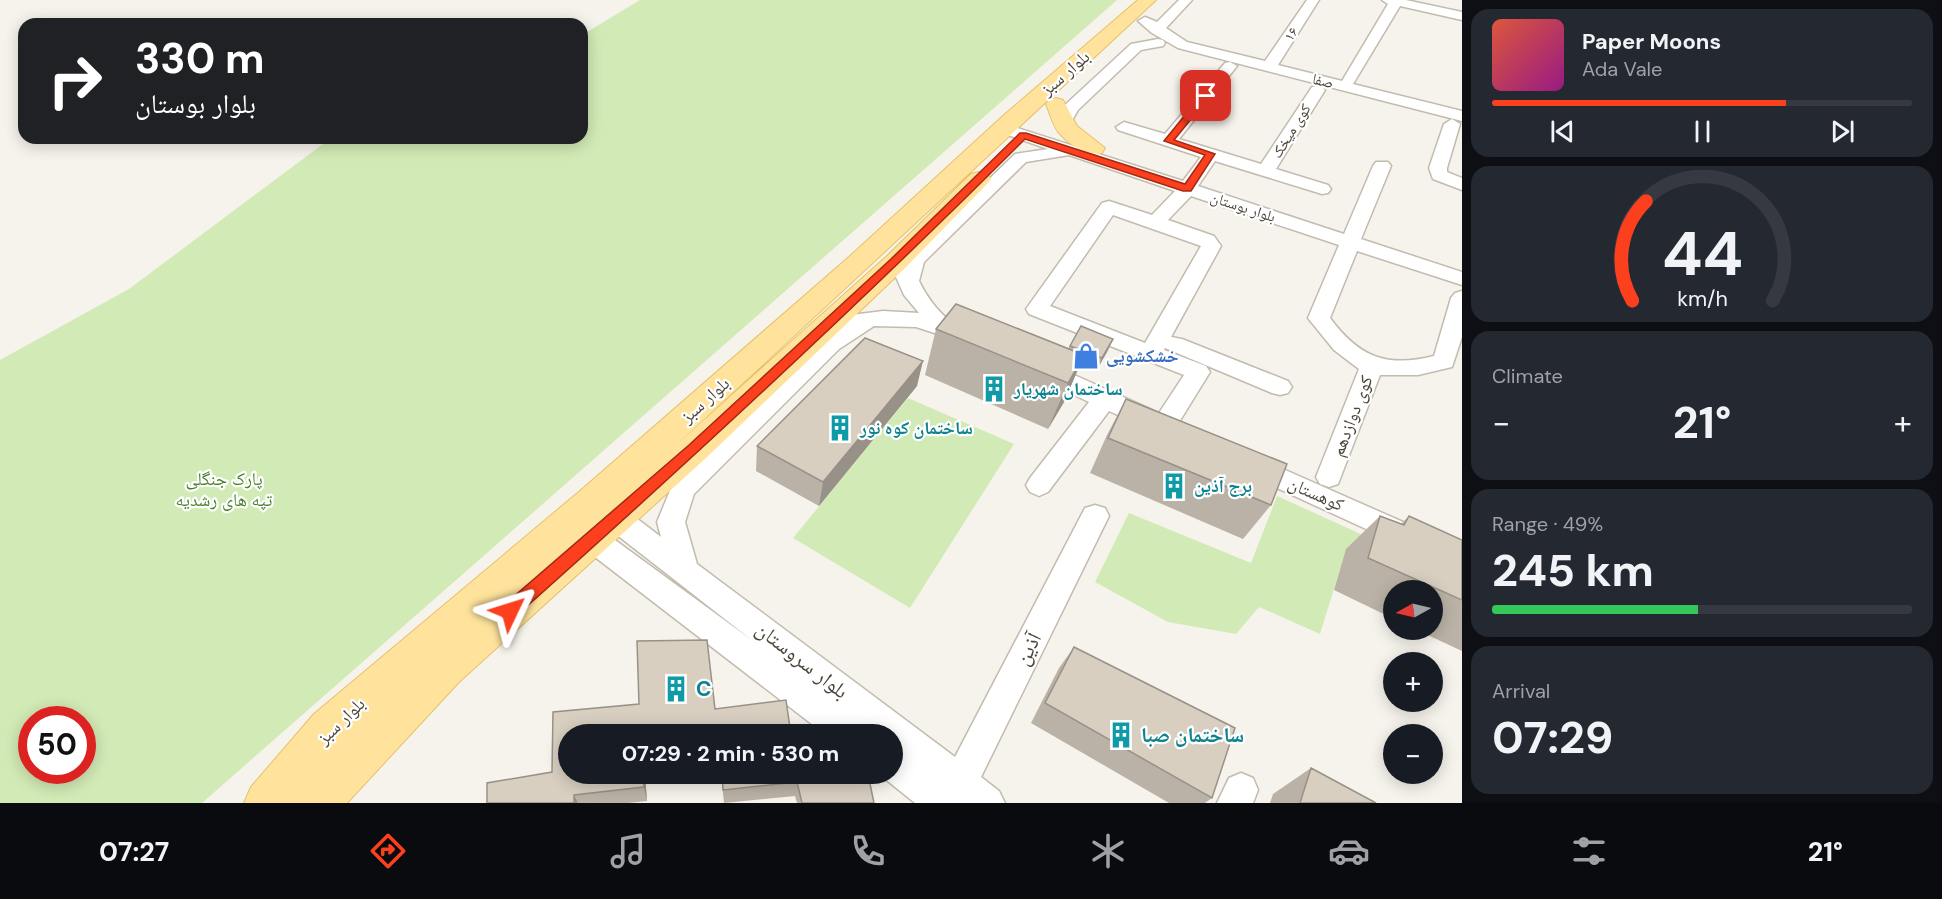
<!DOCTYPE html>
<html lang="en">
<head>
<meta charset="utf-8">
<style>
	:root { --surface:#171b24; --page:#242831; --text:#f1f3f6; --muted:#9ea1a6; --line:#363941; --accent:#fc3f1d }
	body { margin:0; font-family:"DM Sans","Noto Naskh Arabic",sans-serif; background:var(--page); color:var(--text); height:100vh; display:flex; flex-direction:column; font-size:22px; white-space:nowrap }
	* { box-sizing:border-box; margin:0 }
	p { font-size:20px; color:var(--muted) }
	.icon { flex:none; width:33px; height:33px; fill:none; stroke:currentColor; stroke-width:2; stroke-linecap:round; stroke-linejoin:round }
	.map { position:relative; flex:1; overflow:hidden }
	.drawer { display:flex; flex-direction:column; gap:9px; padding:9px; background:#0d0f14; width:480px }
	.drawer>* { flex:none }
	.guide { position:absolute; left:18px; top:18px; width:570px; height:126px; border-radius:18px; box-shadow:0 3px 15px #0003; background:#202124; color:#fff; overflow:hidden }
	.needle { width:39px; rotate:262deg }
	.controls { position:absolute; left:1383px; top:580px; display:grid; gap:12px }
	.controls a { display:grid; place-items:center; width:60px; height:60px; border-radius:50%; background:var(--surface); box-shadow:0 3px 15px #0003; font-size:30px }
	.speed { position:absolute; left:18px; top:706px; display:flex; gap:12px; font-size:30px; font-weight:700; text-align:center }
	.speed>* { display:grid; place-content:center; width:78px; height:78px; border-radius:50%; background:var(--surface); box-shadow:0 3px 15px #0003; line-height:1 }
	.speed .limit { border:9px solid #d22; background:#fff; color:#111 }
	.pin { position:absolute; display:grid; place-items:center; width:51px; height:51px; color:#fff; margin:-26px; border-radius:12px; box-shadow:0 3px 9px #0006 }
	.me { position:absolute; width:66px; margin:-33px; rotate:49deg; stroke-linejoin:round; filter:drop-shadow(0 0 4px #0008) }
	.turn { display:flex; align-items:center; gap:21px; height:126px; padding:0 18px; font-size:27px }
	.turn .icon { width:78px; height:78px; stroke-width:2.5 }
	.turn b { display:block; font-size:42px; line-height:51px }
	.big { font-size:45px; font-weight:700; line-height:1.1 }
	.drawer .tile { flex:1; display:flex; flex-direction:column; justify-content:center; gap:9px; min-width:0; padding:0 21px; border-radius:18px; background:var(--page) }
	.drawer .dial { align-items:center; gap:0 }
	.dial svg { height:156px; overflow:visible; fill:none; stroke:var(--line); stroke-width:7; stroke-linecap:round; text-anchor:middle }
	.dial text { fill:var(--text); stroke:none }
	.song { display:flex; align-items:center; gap:18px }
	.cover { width:72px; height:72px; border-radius:9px; background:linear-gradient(135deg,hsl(10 70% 55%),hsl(310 70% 35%)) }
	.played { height:6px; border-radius:3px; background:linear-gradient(90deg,var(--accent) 70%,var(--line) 70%) }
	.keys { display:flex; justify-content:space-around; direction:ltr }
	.heat { display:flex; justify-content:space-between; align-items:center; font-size:33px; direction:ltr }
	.charge { height:9px; border-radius:4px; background:linear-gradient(90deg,#34c759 49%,var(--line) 0) }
	.trip { position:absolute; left:558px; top:724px; width:345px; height:60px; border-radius:30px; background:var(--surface); box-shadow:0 3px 15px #0003; font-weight:700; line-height:60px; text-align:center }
	.tab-bar { display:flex; height:96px; justify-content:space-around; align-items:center; background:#090b0e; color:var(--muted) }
	.tab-bar .icon { width:42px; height:42px }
	.tab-bar .selected { color:var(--accent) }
	.tab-bar b { font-size:27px; color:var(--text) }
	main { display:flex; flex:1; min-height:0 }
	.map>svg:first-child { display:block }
	.green { fill:#d2eab5; fill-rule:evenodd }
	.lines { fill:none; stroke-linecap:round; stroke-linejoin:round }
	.minor-casing { stroke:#c2bbae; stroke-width:3 }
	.major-casing { stroke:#e6c16a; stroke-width:2 }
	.minor { fill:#fff; fill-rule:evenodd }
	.major { fill:#ffe39c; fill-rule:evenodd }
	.wall { fill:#bab2a6 }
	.shaded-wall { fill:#979187 }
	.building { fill:#d8cfc1; stroke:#979187; stroke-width:1.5 }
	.route { fill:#fc3f1d; stroke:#a42913; stroke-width:1.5 }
	.labels { text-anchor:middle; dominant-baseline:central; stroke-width:4.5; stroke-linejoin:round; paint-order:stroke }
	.far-street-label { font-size:15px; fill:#4b4439; stroke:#fff }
	.street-label { font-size:18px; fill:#4b4439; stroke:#fff }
	.shop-label { font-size:18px; font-weight:bold; fill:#366cbe; stroke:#fff; text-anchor:start }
	.culture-label { font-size:18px; font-weight:bold; fill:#0d838f; stroke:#fff; text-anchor:start }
	.park-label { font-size:18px; fill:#4a7f2a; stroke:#fff }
	.near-street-label { font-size:21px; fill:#4b4439; stroke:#fff }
	.near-culture-label { font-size:21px; font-weight:bold; fill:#0d838f; stroke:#fff; text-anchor:start }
</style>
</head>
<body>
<main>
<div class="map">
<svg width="1462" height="803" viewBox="0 0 1462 803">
	<rect width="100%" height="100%" fill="#f6f3ec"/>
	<path class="green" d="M 640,0 L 1117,0 L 202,803 L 0,803 L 0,360 L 129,289 L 331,138 L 582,138 L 582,35 ZM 32,720 L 82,720 L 82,771 L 32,771 Z
		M 908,398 L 1014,444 L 910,608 L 793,538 Z
		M 1277,496 L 1405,554 L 1346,550 L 1320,634 L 1259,607 L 1236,634 L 1168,622 L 1095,582 L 1129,513 L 1251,563 Z"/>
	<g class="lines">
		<g class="minor-casing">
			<path id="minor" d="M 1179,0 L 1192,0 L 1166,28 L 1187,42 L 1265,61 L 1307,0 L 1319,0 L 1278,65 L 1342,81 L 1388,4 L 1382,0 L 1406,0 L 1462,12 L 1462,20 L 1400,6 L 1353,84 L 1462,111 L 1462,121 L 1178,48 L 1152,33 L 1138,21 L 1145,17 L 1157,22 Z
				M 1158,39 L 1163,40 L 1165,43 L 1163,46 L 1141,50 L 1078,110 L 1070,124 L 1058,124 L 1056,121 L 1065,105 L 1131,44 Z
				M 1230,62 L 1237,66 L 1179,139 L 1261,164 L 1312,87 L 1322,87 L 1325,90 L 1276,169 L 1328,185 L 1331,189 L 1328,193 L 1322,194 L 1215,161 L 1198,186 L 1344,234 L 1373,166 L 1376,162 L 1388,162 L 1391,166 L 1361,239 L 1462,272 L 1462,285 L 1357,251 L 1330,318 C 1359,357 1386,368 1434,356 L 1451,298 L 1455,293 L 1462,291 L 1462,337 L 1452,367 L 1418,375 L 1380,375 L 1338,484 L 1329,487 L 1320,484 L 1316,477 L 1359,369 L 1334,350 L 1308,318 L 1339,245 L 1191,196 L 1168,220 L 1214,236 L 1221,246 L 1171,337 L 1182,339 L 1288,381 L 1292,387 L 1288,393 L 1280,395 L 1272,393 L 1165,348 L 1164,350 L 1206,366 L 1210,372 L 1173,432 L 1164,434 L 1155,432 L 1154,428 L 1142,426 L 1109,411 L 1048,492 L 1039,496 L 1030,492 L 1026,485 L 1030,478 L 1089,402 L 1036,377 L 1032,371 L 1036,365 L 1044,363 L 1052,365 L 1159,413 L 1184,375 L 1029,314 L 1026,309 L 1102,203 L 1109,201 L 1152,215 L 1175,191 L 1069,155 L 1026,162 L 924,262 L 919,281 C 925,294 937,311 949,320 C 958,327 972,325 979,336 L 976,341 L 968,344 L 916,327 L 874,326 L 839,349 L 694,494 L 685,522 L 697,564 L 955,757 L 1085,508 L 1095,505 L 1105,508 L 1109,516 L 981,777 L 999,791 L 1005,803 L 915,803 L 879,774 L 892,774 L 892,735 L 872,735 L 868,732 L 870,735 L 826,735 L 569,537 L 565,529 L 569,521 L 579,517 L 589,521 L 753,641 L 594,517 L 591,509 L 594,501 L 604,498 L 614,501 L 661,537 L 657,522 L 674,481 L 823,339 L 837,330 L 820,329 L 817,324 L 820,319 L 883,311 L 919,313 L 904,295 L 891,266 L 894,262 L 905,261 L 1015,154 L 1048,149 L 996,131 L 994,128 L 996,125 L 1008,125 L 1183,181 L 1201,157 L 1118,130 L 1116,127 L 1124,122 L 1165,134 L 1225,63 ZM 1113,215 L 1201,246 L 1145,343 L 1050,306 Z
				M 1452,119 L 1460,124 L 1447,168 L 1447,172 L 1462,178 L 1462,190 L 1433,179 L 1429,168 L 1444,124 Z
				M 1251,455 L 1462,548 L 1462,573 L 1242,472 L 1238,465 L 1242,458 Z
				M 1241,773 L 1253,778 L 1258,790 L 1253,803 L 1217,803 L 1229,778 Z"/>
		</g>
		<g class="major-casing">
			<path id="major" d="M 1138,0 L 1156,0 L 674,447 L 887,256 L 971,174 L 979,172 L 987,174 L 991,179 L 987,184 L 905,268 L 706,458 L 459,682 L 347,803 L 244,803 L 251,787 L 314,714 L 580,491 L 849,257 L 1003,116 Z
				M 1056,98 L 1063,100 L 1077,126 L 1105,148 L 1102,153 C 1087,156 1070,145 1060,134 C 1053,127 1050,113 1046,104 L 1049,100 Z"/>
		</g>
		<use href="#minor" class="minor"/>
		<use href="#major" class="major"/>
	</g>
	<path class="wall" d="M 1081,326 L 1113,339 L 1107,352 L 1096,371 L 1080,365 L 1064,402 L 1048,429 L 925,375 L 936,329 L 1068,349 Z
		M 917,386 L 819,506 L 756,471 L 757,446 Z
		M 1126,399 L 1271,505 L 1243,539 L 1090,473 L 1107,435 Z
		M 1380,516 L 1401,524 L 1409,516 L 1462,540 L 1462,651 L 1417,630 L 1432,630 L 1432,591 L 1394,591 L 1394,619 L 1334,590 L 1346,549 Z
		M 1074,647 L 1212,798 L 1205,803 L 1169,803 L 1031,723 L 1059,668 Z
		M 715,709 L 791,735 L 568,735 L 568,774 L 645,774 L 647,801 L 628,803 L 487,803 L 552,772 L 553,712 Z
		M 1311,768 L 1376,803 L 1270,803 L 1273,794 Z
		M 721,774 L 796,774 L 797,782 L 874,803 L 797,803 L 795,796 L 724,803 Z"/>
	<path class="shaded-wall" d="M 1113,339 L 1107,352 L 1096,371 L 1102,358 Z
		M 1084,355 L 1064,402 L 1048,429 L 1068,383 Z
		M 923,361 L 917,386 L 819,506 L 823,482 Z
		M 643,774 L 645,774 L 647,801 L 644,787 Z
		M 574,795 L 578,803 L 574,803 Z"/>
	<path class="building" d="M 956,304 L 1084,355 L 1068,383 L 936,329 Z
		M 1081,326 L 1113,339 L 1102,358 L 1070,346 Z
		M 865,338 L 923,361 L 823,482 L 757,446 Z
		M 1126,399 L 1287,464 L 1271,505 L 1108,438 Z
		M 1380,516 L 1404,525 L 1409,516 L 1462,540 L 1462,600 L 1368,558 Z
		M 707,640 L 715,709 L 786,700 L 791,735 L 718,735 L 717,727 L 646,735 L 568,735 L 568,774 L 643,774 L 644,787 L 574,795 L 574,803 L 487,803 L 487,783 L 552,772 L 553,712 L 639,704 L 637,641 Z
		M 1074,647 L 1235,728 L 1212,798 L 1045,703 Z
		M 1311,768 L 1376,803 L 1300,803 Z
		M 722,774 L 796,774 L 797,782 L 723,790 Z
		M 832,774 L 868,774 L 874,803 L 802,803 L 797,782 Z"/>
	<path class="route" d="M 1202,94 L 1210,96 L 1174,140 L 1215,154 L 1191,191 L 1183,191 L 1025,139 C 860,304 690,461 516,616 L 510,618 L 504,616 L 501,611 L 504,605 L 689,445 L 891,259 L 1020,133 L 1026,133 L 1185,184 L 1205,155 L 1164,141 Z"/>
	<defs>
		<g id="shop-bare" transform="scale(2.07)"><path d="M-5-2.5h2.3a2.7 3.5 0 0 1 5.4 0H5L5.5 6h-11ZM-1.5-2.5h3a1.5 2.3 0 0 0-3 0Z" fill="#3f7fe0" stroke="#fff" stroke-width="2.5" paint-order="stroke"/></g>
		<g id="building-bare" transform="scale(2.07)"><path d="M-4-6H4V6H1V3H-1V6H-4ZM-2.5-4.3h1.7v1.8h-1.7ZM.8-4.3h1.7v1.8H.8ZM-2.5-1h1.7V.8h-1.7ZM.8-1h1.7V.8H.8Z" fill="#0f9aa8" stroke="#fff" stroke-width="2.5" paint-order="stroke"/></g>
	</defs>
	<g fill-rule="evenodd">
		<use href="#shop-bare" x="1086" y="356"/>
		<use href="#building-bare" x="994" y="389"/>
		<use href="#building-bare" x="840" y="428"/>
		<use href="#building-bare" x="1174" y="486"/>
		<use href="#building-bare" x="676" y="689"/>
		<use href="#building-bare" x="1121" y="735"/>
	</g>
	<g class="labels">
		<g class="far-street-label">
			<text transform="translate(1291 34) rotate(-57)">۱۶</text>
			<text transform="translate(1323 81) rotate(14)">صفا</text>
			<text transform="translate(1291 131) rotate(-58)">کوی میخک</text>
			<text transform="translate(1243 207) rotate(18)">بلوار بوستان</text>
		</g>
		<g class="street-label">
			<text transform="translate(1065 73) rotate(-41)">بلوار سبز</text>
			<text transform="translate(705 400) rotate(-42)">بلوار سبز</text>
			<text transform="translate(1352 416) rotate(-69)">کوی دوازدهم</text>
			<text transform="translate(1316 494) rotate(24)">کوهستان</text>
			<text transform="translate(341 721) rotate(-44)">بلوار سبز</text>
		</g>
		<g class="shop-label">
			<text x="1106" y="356">خشکشویی</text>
		</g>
		<g class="culture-label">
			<text x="1014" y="389">ساختمان شهریار</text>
			<text x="860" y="428">ساختمان کوه نور</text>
			<text x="1194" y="486">برج آذین</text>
		</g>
		<g class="park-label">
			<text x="224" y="479">پارک جنگلی<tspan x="224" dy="21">تپه های رشدیه</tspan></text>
		</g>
		<g class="near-street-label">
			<text transform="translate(1028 649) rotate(-63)">آذین</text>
			<text transform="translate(802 660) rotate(38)">بلوار سروستان</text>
		</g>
		<g class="near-culture-label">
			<text x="696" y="689">C</text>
			<text x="1141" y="735">ساختمان صبا</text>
		</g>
	</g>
</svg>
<div class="controls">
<a><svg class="needle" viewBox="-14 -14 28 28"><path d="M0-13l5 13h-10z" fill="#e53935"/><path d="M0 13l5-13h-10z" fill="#9ea1a6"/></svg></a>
<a>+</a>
<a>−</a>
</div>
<div class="speed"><div class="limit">50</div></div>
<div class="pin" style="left:1206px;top:96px;background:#d93025"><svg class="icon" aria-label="arrive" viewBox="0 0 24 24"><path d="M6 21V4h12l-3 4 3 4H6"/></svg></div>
<svg class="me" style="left:510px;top:611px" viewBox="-20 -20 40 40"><path d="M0-17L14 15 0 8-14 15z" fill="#fc3f1d" stroke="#fff" stroke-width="4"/></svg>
<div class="trip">07:29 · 2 min · 530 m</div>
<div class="guide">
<div class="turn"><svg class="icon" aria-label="right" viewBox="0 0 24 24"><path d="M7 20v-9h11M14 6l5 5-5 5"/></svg><div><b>330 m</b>بلوار بوستان</div></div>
</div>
</div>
<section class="drawer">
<div class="tile">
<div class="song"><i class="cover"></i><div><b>Paper Moons</b><p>Ada Vale</p></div></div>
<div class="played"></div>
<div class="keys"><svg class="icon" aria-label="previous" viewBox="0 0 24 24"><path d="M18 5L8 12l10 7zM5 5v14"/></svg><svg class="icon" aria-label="pause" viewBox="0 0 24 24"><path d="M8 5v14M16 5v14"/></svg><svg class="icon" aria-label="next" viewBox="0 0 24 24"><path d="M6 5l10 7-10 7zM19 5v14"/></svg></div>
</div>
<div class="tile dial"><svg viewBox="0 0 100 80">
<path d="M14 69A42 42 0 1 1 86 69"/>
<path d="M14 69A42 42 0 0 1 21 18" stroke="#fc3f1d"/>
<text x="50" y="56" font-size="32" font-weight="700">44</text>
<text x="50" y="72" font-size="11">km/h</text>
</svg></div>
<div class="tile"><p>Climate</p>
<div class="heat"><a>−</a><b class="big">21°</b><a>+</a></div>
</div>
<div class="tile"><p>Range · 49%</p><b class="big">245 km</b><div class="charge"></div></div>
<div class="tile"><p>Arrival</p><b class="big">07:29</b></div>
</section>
</main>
<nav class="tab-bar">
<b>07:27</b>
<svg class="icon selected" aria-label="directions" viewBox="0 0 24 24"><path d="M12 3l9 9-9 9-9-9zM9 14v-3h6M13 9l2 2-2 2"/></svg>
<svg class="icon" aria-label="music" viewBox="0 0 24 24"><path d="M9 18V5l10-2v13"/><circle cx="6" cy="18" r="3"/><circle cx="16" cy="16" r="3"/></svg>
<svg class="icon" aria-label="phone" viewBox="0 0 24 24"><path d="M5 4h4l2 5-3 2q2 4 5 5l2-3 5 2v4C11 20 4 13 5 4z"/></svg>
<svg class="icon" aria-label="climate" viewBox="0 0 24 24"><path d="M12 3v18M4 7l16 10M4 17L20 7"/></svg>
<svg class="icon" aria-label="car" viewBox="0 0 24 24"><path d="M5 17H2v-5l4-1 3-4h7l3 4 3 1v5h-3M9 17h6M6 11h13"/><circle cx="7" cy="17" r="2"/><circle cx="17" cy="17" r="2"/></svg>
<svg class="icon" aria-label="filters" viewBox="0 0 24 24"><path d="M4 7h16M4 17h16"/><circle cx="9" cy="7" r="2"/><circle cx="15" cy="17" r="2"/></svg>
<b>21°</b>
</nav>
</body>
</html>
